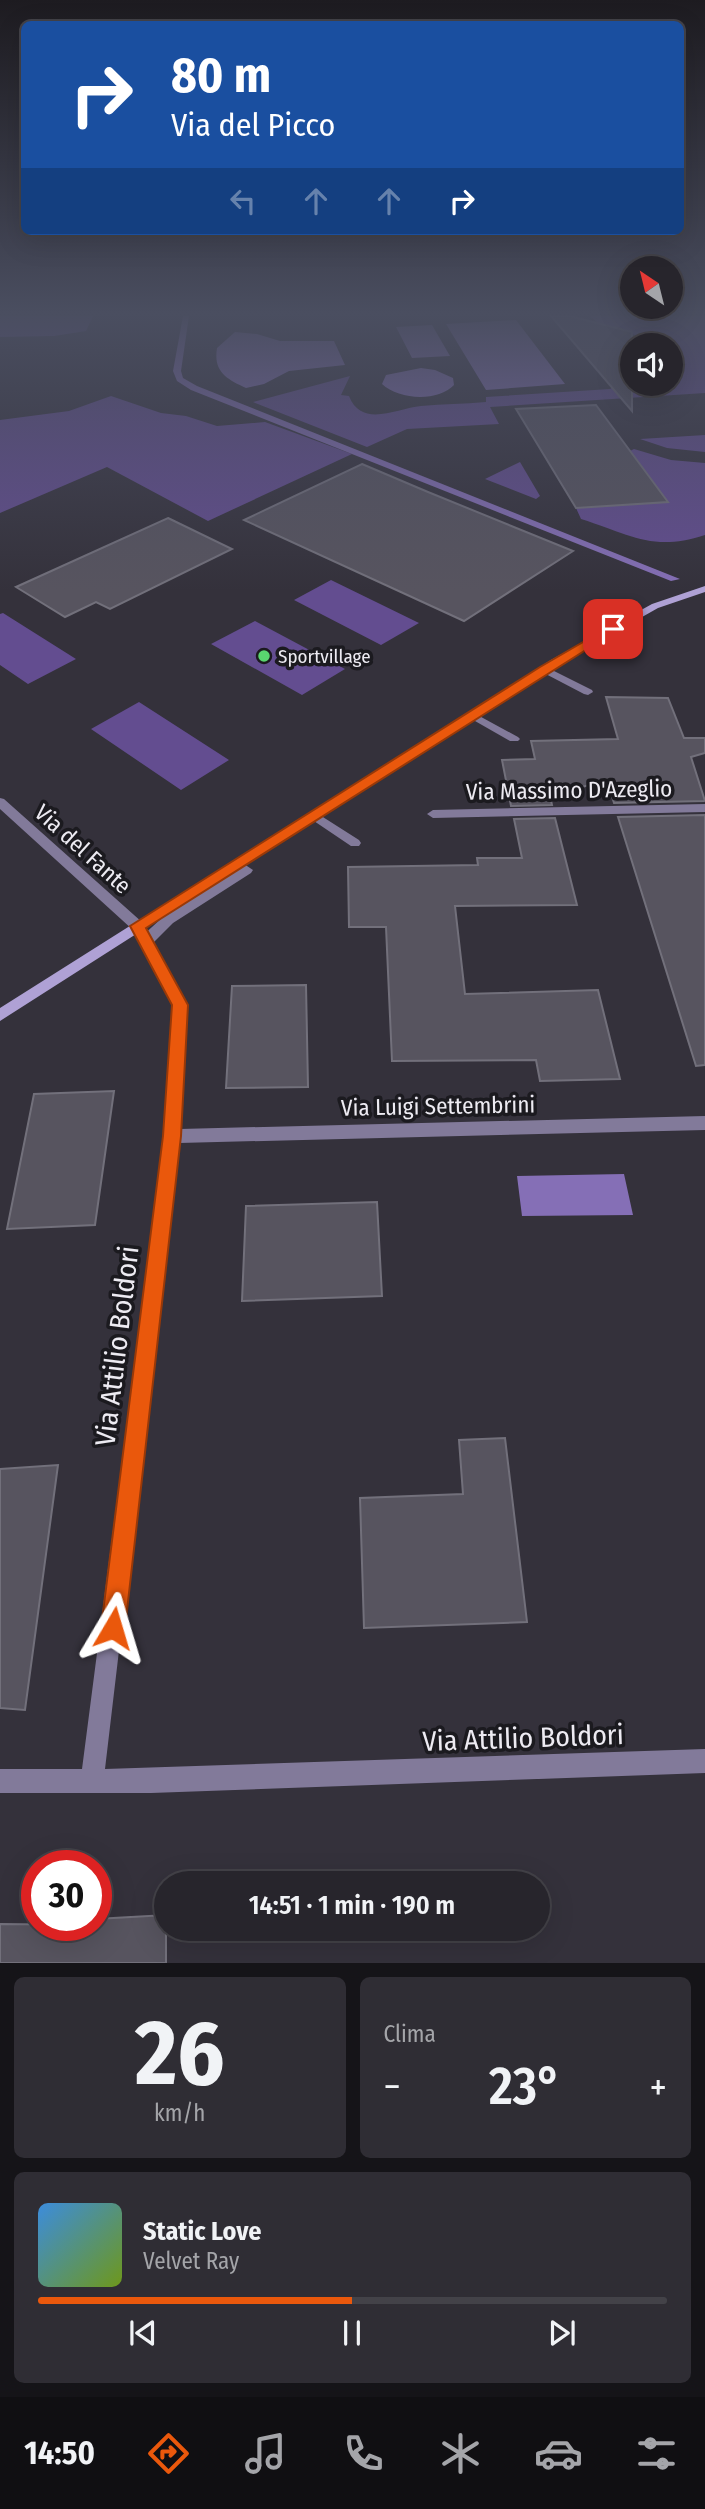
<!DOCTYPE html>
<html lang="it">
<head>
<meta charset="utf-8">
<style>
	:root { --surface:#27252c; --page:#2f2d34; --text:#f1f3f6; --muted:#a4a5a9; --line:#434248; --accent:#ea580c }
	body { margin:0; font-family:"Fira Sans Condensed",sans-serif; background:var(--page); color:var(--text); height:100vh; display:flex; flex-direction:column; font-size:26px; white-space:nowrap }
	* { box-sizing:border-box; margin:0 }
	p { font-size:23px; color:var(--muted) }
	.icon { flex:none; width:38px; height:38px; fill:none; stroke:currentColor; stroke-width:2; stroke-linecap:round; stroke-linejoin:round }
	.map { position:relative; height:1963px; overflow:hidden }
	.sheet { display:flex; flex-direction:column; gap:14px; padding:14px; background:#151418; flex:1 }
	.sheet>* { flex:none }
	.banner { position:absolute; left:21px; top:21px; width:663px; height:214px; border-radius:10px; box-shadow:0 7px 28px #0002,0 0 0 2px var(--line); background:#1a4fa0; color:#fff; overflow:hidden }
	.needle { width:46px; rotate:325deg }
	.fabs { position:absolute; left:620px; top:256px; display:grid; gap:14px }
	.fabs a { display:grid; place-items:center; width:63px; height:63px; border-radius:50%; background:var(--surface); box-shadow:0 7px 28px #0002,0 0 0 2px var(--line); font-size:35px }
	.speed { position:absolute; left:21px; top:1850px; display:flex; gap:14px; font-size:35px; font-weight:700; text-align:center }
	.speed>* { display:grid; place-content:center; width:91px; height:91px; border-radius:50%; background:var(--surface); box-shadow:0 7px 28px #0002,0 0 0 2px var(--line); line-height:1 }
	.speed .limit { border:10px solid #d22; background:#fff; color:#111 }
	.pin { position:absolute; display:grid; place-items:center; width:60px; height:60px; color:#fff; margin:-30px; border-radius:14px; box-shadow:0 4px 10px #0006 }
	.me { position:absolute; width:77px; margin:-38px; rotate:7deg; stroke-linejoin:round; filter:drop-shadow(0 0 5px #0008) }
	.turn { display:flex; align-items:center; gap:24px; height:147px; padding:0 35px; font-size:32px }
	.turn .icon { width:91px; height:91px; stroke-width:2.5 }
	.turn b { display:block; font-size:49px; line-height:60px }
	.lanes { display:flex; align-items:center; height:66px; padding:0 35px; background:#0003; justify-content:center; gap:35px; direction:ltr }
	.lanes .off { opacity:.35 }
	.big { font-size:52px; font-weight:600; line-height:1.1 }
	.sheet .card { flex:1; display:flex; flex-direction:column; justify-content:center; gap:10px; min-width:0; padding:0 24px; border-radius:10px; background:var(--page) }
	.sheet .dial { align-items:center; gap:0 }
	.dial b { font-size:91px; line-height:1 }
	.song { display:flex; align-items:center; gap:21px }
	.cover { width:84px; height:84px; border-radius:10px; background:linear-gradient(135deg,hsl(210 70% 55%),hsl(80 70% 35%)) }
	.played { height:7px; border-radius:4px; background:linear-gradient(90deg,var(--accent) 50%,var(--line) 50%) }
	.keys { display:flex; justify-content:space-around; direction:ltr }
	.heat { display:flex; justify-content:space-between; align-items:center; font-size:38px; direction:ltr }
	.sheet .tiles { flex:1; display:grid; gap:14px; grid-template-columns:1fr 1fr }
	.card:last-child { grid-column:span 2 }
	.trip { position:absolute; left:154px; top:1871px; width:396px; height:70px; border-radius:35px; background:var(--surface); box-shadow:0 7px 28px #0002,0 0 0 2px var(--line); font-weight:600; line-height:70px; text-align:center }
	.menu { display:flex; height:112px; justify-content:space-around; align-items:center; background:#100f12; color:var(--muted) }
	.menu .icon { width:49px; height:49px }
	.menu .active { color:var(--accent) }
	.menu b { font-size:32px; color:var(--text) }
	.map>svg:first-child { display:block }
	.green { fill:#634d90 }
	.water { fill:#856fb6 }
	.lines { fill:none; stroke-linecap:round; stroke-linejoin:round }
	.stream { fill:#856fb6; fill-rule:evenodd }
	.building { fill:#57545f; stroke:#72707b; stroke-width:2 }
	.pedestrian { fill:#827a9a; fill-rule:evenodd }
	.minor { fill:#827a9a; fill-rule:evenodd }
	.secondary { fill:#afa1d5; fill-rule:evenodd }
	.route { fill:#ea580c; stroke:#983908; stroke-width:2 }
	.poi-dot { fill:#59d56f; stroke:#1b1a1f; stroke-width:2.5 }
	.labels { text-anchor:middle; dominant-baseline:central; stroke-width:7; stroke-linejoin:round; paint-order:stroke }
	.far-poi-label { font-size:19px; fill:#edebf2; stroke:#1b1a1f; text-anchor:start }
	.street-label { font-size:23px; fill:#edebf2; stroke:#1b1a1f }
	.near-street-label { font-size:28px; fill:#edebf2; stroke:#1b1a1f }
</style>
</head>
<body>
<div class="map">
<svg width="705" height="1963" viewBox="0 0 705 1963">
	<rect width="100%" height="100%" fill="#34313b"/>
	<path class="green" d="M 0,316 L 93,316 L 86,331 L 54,336 L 0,337 Z
		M 590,316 L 705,316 L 705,393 L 490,407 L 499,424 L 407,429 L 367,447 L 253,402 L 350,376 L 341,395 L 349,396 C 362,429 397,408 421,406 C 443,404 464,404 486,402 L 486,397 L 610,389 L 632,375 L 632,383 L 670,383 L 670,345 L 653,345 L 656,343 L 651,339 L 601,326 Z
		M 111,396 L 161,413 L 186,416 L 217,426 L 265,422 L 352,454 L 208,521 L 107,467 L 0,513 L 0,420 L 69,411 Z
		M 705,435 L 705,452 L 667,448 L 640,439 Z
		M 634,449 L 671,460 L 705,463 L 705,535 C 653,552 631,535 581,519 L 576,508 L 667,502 L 630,451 Z
		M 520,462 L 540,496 L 536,499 L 485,479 Z
		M 331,580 L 419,623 L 381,645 L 294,600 Z
		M 3,613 L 76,659 L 28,684 L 0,665 L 0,614 Z
		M 255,621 L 345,669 L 302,695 L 211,644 Z
		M 139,702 L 229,760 L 181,790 L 91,729 Z"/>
	<path class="water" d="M 516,320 L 565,384 L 486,390 L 446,324 Z
		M 432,325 L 450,356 L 412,358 L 396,327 Z
		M 235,332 L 257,334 L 280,341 L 334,341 L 345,365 L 289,371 L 264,384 L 246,388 C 227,379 213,372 217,348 Z
		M 421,368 L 435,370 L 453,378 L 454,385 C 438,402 399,400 382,384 L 386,375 Z
		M 624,1174 L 633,1215 L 522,1216 L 517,1176 Z"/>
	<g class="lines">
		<path class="stream" d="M 183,316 L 189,316 L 181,371 L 183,378 L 197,386 L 680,579 L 671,581 L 191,390 L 177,381 L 173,371 Z"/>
	</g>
	<path class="building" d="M 551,316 L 570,316 L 632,332 L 632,411 Z
		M 596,405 L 668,502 L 576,508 L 516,409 Z
		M 362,464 L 428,492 L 573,551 L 464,621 L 244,520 Z
		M 168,518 L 232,549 L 110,609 L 96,602 L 65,617 L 16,587 Z
		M 606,697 L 668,698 L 684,738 L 705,738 L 705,753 L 691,757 L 705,801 L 614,803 L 607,780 L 550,796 L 552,805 L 511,806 L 502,760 L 535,759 L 531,741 L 618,739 Z
		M 705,815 L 705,1065 L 696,1066 L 618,817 Z
		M 555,818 L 577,905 L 455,906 L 465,994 L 598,990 L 620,1079 L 540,1081 L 536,1060 L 392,1061 L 386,927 L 349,927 L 348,867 L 478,865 L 477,858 L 522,858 L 514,819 Z
		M 306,985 L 308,1087 L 226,1088 L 232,986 Z
		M 114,1091 L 95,1225 L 7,1229 L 34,1094 Z
		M 377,1202 L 382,1296 L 242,1301 L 246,1206 Z
		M 505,1438 L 527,1622 L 364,1628 L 360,1498 L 463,1494 L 459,1440 Z
		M 58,1465 L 25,1710 L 0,1708 L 0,1469 Z
		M 166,1915 L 166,1963 L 0,1963 L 0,1924 L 96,1925 L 96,1919 Z"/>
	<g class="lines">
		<path class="pedestrian" d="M 472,712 L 518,737 L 520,739 L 518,741 L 510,741 L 468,717 L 467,715 Z
			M 315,812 L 359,840 L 361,843 L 359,846 L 351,846 L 311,819 L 309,816 Z
			M 238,860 L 253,870 L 251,873 L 173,923 L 151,945 L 141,945 L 139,941 L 141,937 L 163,917 L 238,870 L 232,864 Z"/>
		<path class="minor" d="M 544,666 L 592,690 L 593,692 L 588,695 L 584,694 L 540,671 L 540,667 Z
			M 0,798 L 4,799 L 143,923 L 185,1001 L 187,1005 L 180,1129 L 705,1116 L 705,1130 L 179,1143 L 105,1769 L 705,1749 L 705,1773 L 151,1793 L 0,1793 L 0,1769 L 82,1769 L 164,1136 L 173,1005 L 133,930 L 0,809 Z
			M 705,804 L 705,812 L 433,818 L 427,814 L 433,810 Z"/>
		<path class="secondary" d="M 705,586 L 705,592 L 658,608 L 559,664 L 0,1021 L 0,1008 L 551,660 L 652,604 Z"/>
	</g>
	<linearGradient id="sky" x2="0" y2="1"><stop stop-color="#1d1b20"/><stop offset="0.53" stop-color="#4a4e60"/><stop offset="1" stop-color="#4a4e60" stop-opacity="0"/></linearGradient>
	<rect width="705" height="591" fill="url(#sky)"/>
	<path class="route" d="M 609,627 L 619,629 L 146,928 L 188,1005 L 181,1136 L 125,1628 L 122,1637 L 113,1641 L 104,1637 L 101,1628 L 163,1136 L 172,1005 L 130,926 L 540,667 Z"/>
	<circle class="poi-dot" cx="264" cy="656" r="7"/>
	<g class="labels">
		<g class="far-poi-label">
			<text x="278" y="656">Sportvillage</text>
		</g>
		<g class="street-label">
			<text transform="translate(569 790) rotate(-1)">Via Massimo D'Azeglio</text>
			<text transform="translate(83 849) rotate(42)">Via del Fante</text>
			<text transform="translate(438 1106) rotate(-1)">Via Luigi Settembrini</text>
		</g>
		<g class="near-street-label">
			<text transform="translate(117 1346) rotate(-83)">Via Attilio Boldori</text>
			<text transform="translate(523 1738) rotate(-2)">Via Attilio Boldori</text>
		</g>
	</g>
</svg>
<div class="fabs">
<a><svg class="needle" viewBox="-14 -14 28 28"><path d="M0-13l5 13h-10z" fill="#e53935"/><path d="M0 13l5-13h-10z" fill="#a4a5a9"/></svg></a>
<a><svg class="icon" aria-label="sound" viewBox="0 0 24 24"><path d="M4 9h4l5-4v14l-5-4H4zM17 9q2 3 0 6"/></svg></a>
</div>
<div class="speed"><div class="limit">30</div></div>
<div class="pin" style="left:613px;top:629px;background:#d93025"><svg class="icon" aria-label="arrive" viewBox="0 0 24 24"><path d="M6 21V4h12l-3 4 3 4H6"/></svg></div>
<svg class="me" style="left:113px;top:1628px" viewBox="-20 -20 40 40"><path d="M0-17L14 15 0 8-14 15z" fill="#ea580c" stroke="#fff" stroke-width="4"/></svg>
<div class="trip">14:51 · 1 min · 190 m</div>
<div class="banner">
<div class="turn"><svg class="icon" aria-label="right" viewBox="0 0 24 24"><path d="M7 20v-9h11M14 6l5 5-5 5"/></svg><div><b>80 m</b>Via del Picco</div></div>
<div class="lanes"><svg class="icon off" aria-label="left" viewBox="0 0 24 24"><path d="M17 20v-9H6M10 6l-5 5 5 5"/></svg><svg class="icon off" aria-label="ahead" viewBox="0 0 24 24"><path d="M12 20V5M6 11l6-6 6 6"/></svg><svg class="icon off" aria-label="ahead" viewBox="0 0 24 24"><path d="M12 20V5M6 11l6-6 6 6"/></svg><svg class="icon" aria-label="right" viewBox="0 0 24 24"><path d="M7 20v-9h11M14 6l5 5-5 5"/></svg></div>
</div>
</div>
<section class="sheet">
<div class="tiles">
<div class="card dial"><b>26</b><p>km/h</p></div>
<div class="card"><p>Clima</p>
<div class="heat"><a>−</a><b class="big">23°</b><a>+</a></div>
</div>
<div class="card">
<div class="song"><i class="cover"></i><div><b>Static Love</b><p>Velvet Ray</p></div></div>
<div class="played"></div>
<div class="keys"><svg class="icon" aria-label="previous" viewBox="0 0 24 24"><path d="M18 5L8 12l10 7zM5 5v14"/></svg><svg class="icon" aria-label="pause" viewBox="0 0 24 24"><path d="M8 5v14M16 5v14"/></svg><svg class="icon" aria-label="next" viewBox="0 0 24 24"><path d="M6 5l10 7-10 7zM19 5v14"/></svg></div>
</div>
</div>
</section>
<nav class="menu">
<b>14:50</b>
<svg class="icon active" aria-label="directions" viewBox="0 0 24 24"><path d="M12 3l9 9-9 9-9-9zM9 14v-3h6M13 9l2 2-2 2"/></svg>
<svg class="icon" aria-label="music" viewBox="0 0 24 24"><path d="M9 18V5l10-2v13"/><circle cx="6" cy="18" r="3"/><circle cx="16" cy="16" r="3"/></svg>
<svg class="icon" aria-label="phone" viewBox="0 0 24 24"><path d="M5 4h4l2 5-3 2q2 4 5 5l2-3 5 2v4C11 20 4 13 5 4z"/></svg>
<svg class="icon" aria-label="climate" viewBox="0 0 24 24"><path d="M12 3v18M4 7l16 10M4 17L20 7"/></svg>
<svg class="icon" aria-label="car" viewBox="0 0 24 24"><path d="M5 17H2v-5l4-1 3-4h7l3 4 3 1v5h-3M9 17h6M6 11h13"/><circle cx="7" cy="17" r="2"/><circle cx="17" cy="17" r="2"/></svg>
<svg class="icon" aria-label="filters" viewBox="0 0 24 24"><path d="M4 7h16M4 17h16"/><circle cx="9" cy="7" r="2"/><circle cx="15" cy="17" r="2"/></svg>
</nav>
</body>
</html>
